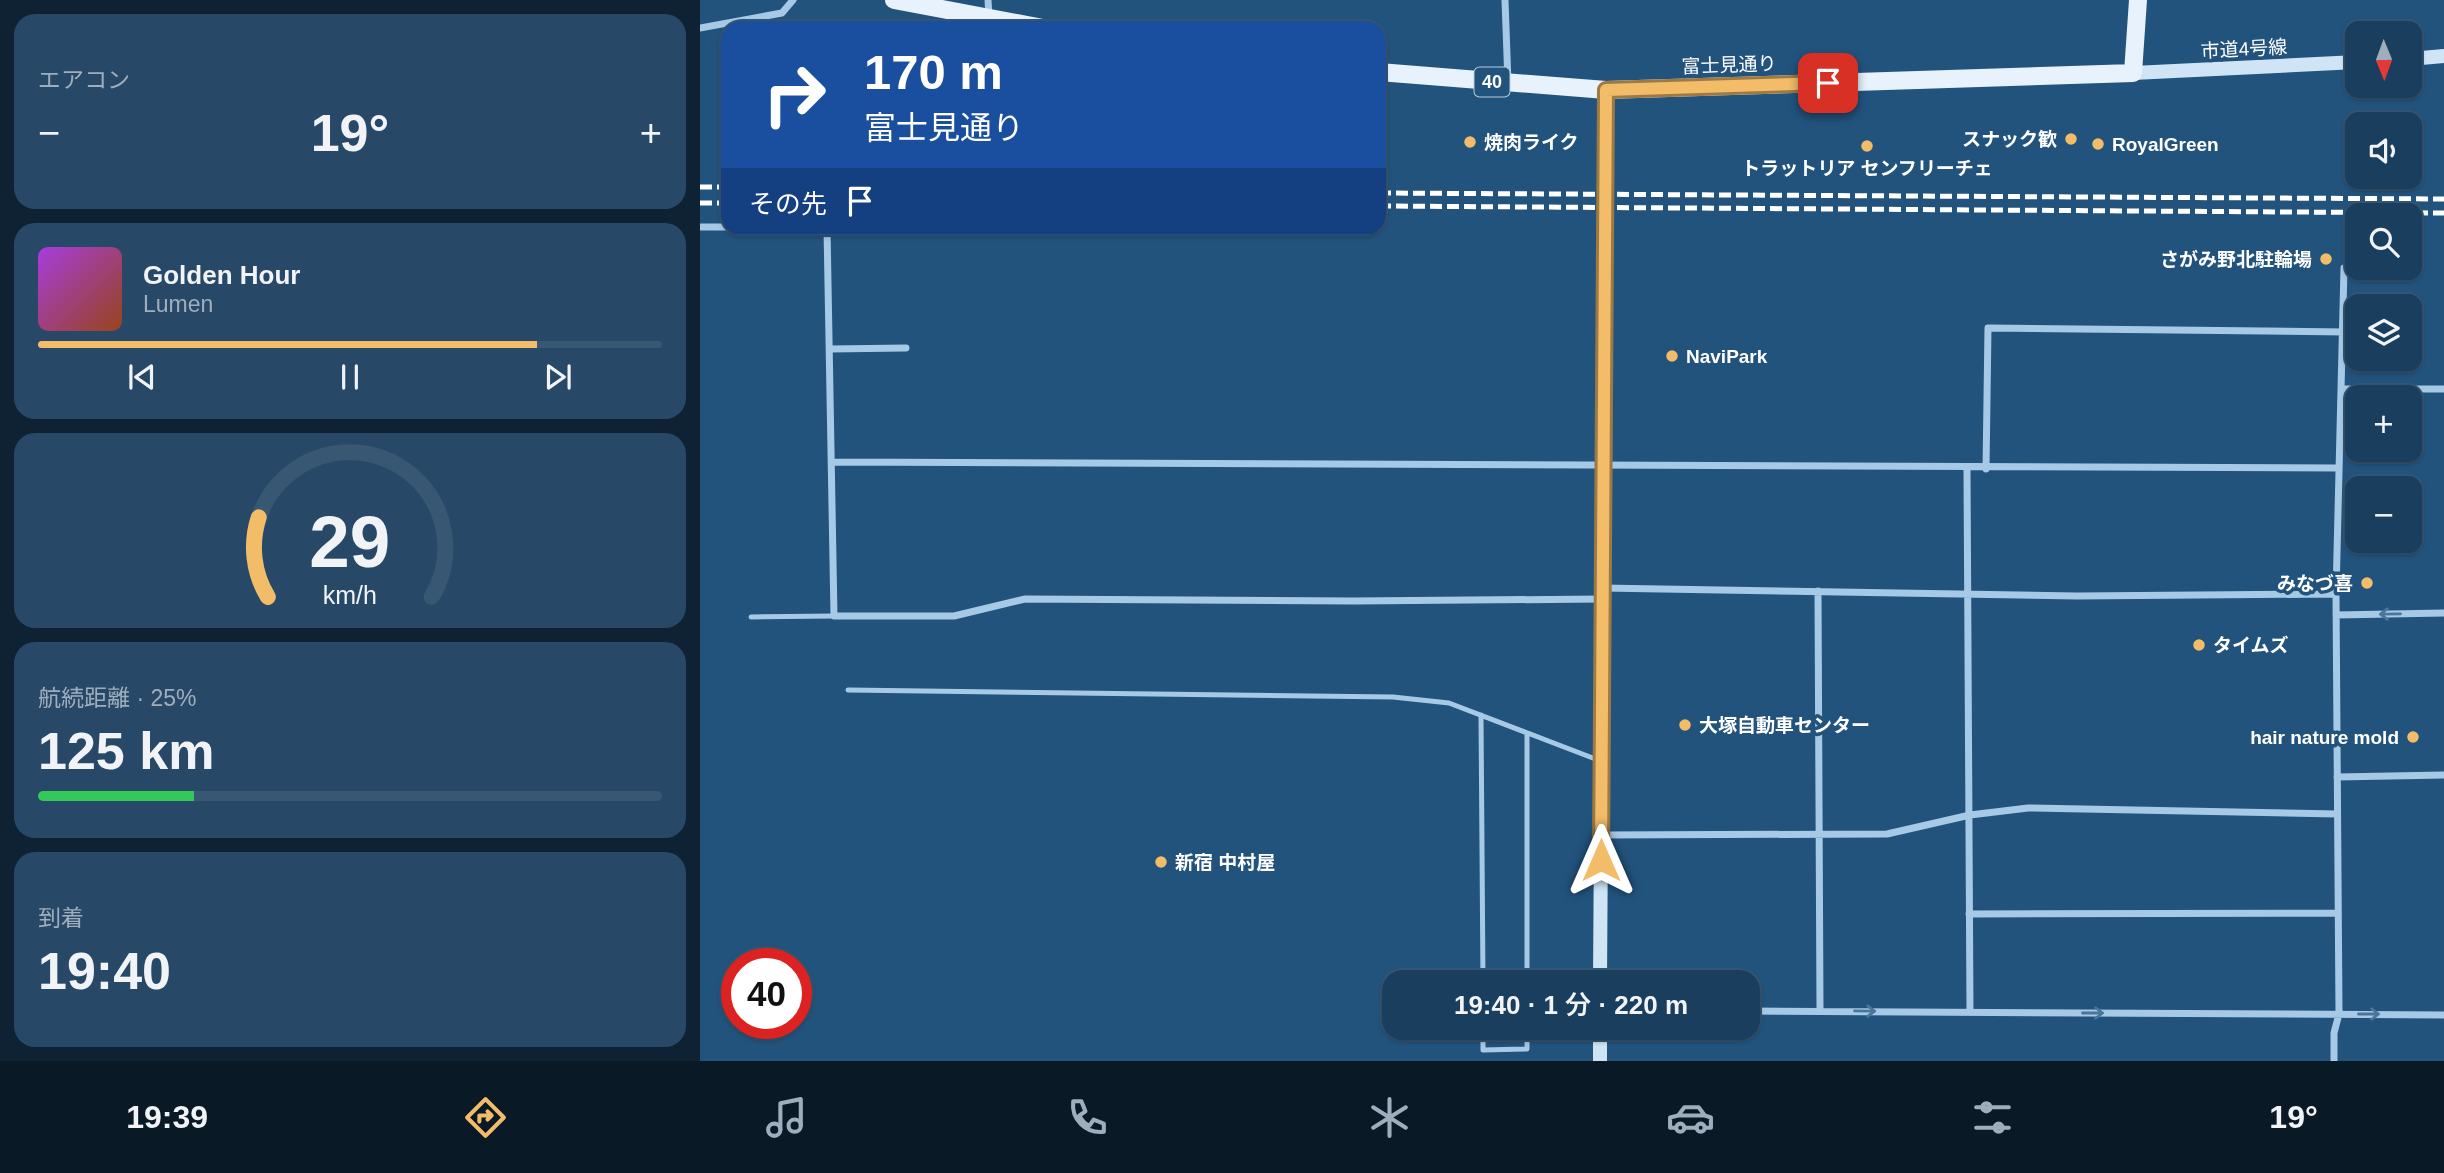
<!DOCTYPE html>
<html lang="ja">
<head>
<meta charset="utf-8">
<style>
	:root { --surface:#1a3e5e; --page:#274967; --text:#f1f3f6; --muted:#9faebc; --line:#385773; --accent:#f2bc68 }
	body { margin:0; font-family:Arial,"Noto Sans JP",sans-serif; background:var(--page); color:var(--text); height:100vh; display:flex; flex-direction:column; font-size:26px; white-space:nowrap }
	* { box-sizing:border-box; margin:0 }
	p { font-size:23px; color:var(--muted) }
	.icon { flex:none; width:38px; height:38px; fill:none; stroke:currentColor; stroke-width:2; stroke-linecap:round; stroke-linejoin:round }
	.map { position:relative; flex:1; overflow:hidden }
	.drawer { display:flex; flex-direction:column; gap:14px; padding:14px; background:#0e2234; width:700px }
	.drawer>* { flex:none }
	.guide { position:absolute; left:21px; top:21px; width:665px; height:214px; border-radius:21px; box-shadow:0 2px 5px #0004,0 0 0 2px var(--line); background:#1a4fa0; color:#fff; overflow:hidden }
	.needle { width:46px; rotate:179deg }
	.buttons { position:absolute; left:1645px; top:21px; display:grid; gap:14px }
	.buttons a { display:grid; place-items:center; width:77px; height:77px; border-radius:14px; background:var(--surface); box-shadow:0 2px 5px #0004,0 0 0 2px var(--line); font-size:35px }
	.speed { position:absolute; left:21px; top:948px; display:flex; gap:14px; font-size:35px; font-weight:700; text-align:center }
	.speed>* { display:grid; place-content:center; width:91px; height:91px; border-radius:50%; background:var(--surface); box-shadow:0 2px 5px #0004,0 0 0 2px var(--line); line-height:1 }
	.speed .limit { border:10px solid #d22; background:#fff; color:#111 }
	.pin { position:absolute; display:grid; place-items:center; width:60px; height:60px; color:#fff; margin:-30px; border-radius:14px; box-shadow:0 4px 10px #0006 }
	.me { position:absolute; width:77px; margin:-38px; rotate:0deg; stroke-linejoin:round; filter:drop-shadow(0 0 5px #0008) }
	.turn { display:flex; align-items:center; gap:24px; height:147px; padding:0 28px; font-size:32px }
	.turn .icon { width:91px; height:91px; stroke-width:2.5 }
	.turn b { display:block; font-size:49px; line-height:60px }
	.then { display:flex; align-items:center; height:66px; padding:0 28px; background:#0003; gap:14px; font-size:26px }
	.big { font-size:52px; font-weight:600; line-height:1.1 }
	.drawer .widget { flex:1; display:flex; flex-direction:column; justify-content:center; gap:10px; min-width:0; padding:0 24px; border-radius:21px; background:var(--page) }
	.drawer .dial { align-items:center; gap:0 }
	.dial svg { height:182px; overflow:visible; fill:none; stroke:var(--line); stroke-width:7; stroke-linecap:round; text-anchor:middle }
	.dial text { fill:var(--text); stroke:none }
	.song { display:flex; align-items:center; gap:21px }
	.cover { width:84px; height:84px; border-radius:10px; background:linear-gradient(135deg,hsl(280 70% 55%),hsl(20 70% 35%)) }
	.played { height:7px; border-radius:4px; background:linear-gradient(90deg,var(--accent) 80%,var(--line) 80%) }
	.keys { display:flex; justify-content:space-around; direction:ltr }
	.heat { display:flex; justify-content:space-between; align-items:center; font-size:38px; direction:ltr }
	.charge { height:10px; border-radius:5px; background:linear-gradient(90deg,#34c759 25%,var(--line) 0) }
	.trip { position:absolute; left:682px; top:970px; width:378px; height:70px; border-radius:21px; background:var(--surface); box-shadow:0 2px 5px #0004,0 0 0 2px var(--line); font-weight:600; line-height:70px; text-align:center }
	.tab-bar { display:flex; height:112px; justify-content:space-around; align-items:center; background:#0a1926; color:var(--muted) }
	.tab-bar .icon { width:49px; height:49px }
	.tab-bar .on { color:var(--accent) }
	.tab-bar b { font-size:32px; color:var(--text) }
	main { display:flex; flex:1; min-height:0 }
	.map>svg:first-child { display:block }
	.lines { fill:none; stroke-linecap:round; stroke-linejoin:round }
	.lane { stroke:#a6c9e6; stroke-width:5 }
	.street { stroke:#a6c9e6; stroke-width:7 }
	.secondary { stroke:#cfe4f5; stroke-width:14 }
	.primary { stroke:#e7f2fd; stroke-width:18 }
	.rail { stroke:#fff; stroke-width:5; stroke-dasharray:12 5; stroke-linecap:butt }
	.oneway { stroke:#4a769c }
	.route-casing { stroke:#9d7a44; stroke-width:18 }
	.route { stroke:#f2bc68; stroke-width:12 }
	.poi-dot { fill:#f2bc68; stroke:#22537d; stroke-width:2.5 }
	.labels { text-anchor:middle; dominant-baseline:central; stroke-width:7; stroke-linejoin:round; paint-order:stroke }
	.shield { fill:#22537d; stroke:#bdcbd8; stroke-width:2 }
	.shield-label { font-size:18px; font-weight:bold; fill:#fff }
	.street-label { font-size:19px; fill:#fff; stroke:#22537d }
	.poi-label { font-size:19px; font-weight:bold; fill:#fff; stroke:#22537d; text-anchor:start }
</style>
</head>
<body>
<main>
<section class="drawer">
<div class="widget"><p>エアコン</p>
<div class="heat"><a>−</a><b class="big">19°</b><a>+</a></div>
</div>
<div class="widget">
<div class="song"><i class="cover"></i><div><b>Golden Hour</b><p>Lumen</p></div></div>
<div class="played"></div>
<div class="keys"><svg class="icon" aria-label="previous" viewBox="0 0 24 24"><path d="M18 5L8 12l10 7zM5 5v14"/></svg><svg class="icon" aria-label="pause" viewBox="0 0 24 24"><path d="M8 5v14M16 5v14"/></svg><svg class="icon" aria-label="next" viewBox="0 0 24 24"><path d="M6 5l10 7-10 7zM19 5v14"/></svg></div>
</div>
<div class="widget dial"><svg viewBox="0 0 100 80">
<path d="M14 69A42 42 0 1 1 86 69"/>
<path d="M14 69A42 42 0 0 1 10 34" stroke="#f2bc68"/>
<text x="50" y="56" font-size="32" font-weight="700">29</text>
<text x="50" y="72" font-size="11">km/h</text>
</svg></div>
<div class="widget"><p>航続距離 · 25%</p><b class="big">125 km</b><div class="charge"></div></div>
<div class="widget"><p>到着</p><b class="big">19:40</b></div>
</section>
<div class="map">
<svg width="1744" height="1061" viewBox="0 0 1744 1061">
	<rect width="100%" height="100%" fill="#22537d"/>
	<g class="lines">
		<path class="lane" d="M 51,617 L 134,616
			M 148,690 L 693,697 L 749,703 L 898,760
			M 781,715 L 783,982
			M 827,733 L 827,982
			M 783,1027 L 783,1050 L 827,1049 L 827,1027"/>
		<path class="street" d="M 288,0 L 289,16
			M 805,0 L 808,83
			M 0,28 L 82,13 L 93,0
			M 0,227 L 28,227
			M 106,228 L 127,228 L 134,616 L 254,616 L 325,599 L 654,601 L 902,599
			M 130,349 L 206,348
			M 1644,389 L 1744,389
			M 133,462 L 1639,468
			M 1267,469 L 1270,1012
			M 1286,469 L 1288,328 L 1645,332
			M 902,588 L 1377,596 L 1636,594
			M 1118,591 L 1120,1010
			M 1636,615 L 1744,613
			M 1637,777 L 1744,775
			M 901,835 L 1187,834 L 1270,815 L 1328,808 L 1637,814
			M 1269,914 L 1638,913
			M 1048,1011 L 1744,1015
			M 1634,1061 L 1634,1033 L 1639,1014 L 1636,594 L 1644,268"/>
		<path class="secondary" d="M 1710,59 L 1744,56
			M 1433,73 L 1657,62
			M 900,982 L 906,90
			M 900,1061 L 900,1027"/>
		<path class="primary" d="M 194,0 L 343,28
			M 679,72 L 906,90 L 1433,73 L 1438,0"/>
		<path class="rail" d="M 0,187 L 28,187
			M 679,193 L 1744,199
			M 0,203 L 28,203
			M 679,206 L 1744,213"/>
	</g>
	<defs><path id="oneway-shaft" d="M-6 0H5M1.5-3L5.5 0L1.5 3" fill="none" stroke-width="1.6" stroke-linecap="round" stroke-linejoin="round" transform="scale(1.75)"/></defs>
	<g class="oneway">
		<use href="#oneway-shaft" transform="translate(1690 614) rotate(179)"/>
		<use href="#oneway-shaft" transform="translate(1165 1011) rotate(1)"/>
		<use href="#oneway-shaft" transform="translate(1393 1013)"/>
		<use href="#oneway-shaft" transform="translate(1669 1014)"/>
	</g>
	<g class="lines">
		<g class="route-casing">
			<path id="route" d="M 901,860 L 906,90 L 1128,83"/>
		</g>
		<use href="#route" class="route"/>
	</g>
	<g class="poi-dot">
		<circle cx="1371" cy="139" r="7"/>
		<circle cx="770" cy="142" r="7"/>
		<circle cx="1398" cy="144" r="7"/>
		<circle cx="1167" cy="146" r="7"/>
		<circle cx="1626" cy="259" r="7"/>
		<circle cx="972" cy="356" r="7"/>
		<circle cx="1667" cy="583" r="7"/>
		<circle cx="1499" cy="645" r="7"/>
		<circle cx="985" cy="725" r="7"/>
		<circle cx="1713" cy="737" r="7"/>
		<circle cx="461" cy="862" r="7"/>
	</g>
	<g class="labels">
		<rect class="shield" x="774.5" y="67.5" width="35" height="29" rx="5"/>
		<g class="shield-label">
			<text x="792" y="82">40</text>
		</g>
		<g class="street-label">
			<text transform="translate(1544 49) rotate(-3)">市道4号線</text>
			<text transform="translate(1029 65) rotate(-2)">富士見通り</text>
		</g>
		<g class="poi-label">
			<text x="1357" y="139" text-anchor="end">スナック歓</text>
			<text x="784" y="142">焼肉ライク</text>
			<text x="1412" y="144">RoyalGreen</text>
			<text x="1167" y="168" text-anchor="middle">トラットリア センフリーチェ</text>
			<text x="1612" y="259" text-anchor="end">さがみ野北駐輪場</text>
			<text x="986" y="356">NaviPark</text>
			<text x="1653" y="583" text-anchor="end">みなづ喜</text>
			<text x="1513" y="645">タイムズ</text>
			<text x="999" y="725">大塚自動車センター</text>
			<text x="1699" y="737" text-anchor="end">hair nature mold</text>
			<text x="475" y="862">新宿 中村屋</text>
		</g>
	</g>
</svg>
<div class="buttons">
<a><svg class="needle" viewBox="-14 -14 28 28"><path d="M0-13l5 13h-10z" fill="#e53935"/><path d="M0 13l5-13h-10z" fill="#9faebc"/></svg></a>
<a><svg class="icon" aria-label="sound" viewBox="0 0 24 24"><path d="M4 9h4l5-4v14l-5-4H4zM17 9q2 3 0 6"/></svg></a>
<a><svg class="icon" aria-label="search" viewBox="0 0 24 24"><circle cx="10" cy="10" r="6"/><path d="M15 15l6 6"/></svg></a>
<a><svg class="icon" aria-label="layers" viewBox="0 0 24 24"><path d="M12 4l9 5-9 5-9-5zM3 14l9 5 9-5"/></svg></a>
<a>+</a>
<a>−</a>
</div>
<div class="speed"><div class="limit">40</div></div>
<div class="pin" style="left:1128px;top:83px;background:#d93025"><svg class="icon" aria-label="arrive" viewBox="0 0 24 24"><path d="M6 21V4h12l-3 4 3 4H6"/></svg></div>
<svg class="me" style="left:901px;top:860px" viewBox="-20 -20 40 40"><path d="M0-17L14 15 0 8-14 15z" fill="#f2bc68" stroke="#fff" stroke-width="4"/></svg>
<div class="trip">19:40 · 1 分 · 220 m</div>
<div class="guide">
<div class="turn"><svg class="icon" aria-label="right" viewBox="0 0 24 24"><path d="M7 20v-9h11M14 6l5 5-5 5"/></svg><div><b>170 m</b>富士見通り</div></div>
<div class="then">その先<svg class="icon" aria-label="arrive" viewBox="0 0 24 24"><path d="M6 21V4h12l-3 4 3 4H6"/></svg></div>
</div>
</div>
</main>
<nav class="tab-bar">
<b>19:39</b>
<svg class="icon on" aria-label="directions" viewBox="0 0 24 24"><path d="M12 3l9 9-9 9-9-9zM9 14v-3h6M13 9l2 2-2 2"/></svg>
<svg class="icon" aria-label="music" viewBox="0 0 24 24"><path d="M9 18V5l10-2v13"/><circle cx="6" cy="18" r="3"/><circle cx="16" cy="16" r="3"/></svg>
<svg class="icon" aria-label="phone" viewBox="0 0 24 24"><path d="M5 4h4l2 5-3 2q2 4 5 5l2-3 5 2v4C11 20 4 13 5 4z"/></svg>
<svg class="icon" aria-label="climate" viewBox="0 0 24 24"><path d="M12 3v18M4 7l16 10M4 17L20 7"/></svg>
<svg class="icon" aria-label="car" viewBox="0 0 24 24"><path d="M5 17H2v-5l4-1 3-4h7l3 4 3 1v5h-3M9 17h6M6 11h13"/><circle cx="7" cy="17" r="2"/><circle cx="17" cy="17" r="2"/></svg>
<svg class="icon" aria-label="filters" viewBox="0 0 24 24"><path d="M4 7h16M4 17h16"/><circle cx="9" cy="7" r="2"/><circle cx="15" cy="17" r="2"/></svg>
<b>19°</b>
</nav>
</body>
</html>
